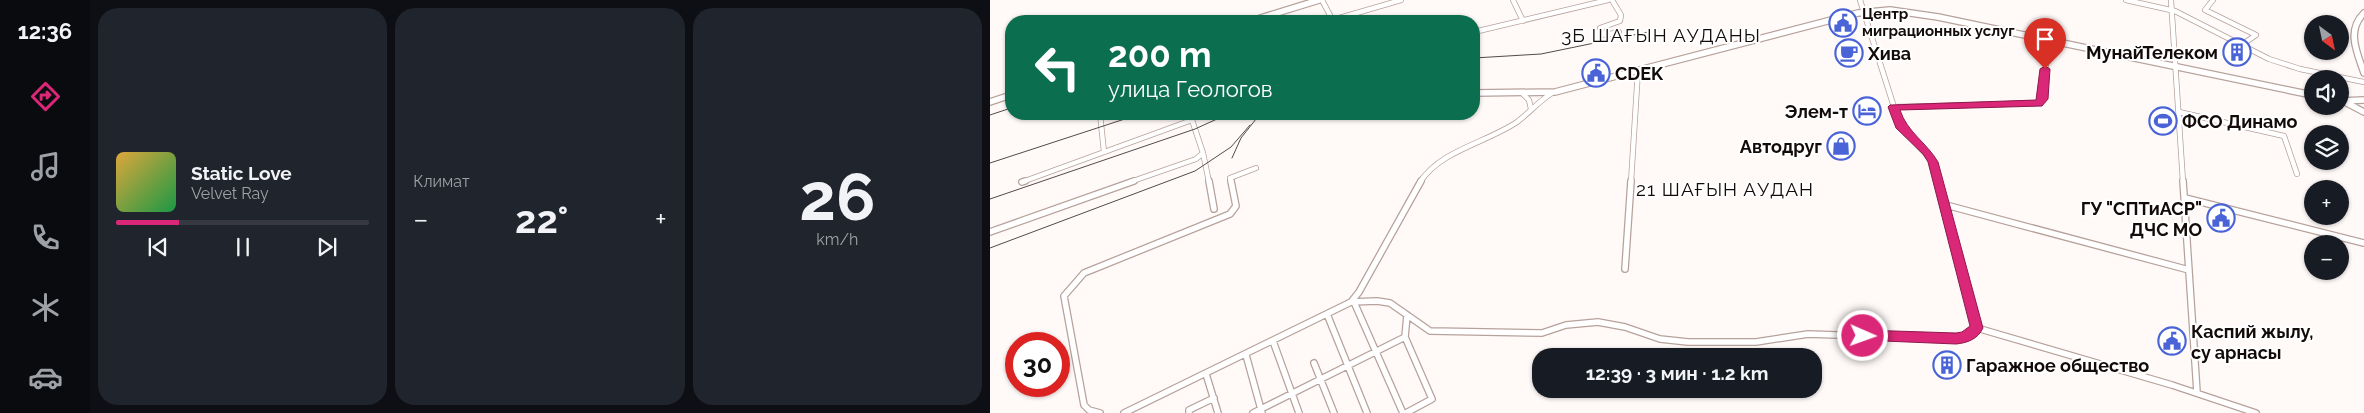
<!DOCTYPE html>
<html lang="ru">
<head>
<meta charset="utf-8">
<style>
	:root { --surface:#171b24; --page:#20242c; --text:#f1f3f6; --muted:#9ea1a6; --line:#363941; --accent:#db2777 }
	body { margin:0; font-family:Raleway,sans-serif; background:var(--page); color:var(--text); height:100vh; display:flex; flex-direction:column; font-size:19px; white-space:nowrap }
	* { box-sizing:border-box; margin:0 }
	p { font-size:16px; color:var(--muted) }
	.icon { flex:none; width:28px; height:28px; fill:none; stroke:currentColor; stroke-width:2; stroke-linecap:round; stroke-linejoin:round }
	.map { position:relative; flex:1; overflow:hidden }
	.side { display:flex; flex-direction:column; gap:8px; padding:8px; background:#0d0f14; width:900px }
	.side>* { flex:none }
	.banner { position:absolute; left:15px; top:15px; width:475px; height:105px; border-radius:20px; box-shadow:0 1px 4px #0004; background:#0b6e4f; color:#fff; overflow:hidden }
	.needle { width:32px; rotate:147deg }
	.buttons { position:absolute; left:1314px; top:15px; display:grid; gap:10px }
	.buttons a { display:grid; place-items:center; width:45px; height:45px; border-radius:50%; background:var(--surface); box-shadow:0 1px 4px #0004; font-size:25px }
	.speed { position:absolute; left:15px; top:332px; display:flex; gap:10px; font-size:25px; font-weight:700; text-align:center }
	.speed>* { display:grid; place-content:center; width:65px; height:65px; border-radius:50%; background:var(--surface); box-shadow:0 1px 4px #0004; line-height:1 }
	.speed .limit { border:8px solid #d22; background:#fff; color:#111 }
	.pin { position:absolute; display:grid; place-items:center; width:42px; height:42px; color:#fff; margin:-51px -21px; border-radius:50% 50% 50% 0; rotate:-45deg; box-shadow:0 0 5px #0007 }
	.pin .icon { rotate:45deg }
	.me { position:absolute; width:55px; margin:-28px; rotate:92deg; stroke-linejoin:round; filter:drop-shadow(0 0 4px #0008) }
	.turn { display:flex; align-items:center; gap:18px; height:105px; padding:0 20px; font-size:22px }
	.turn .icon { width:65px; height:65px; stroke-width:2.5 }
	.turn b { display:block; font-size:35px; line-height:42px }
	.big { font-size:38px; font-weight:700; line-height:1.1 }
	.side .widget { flex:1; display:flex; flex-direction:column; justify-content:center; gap:8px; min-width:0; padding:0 18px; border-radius:20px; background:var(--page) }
	.side .dial { align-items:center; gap:0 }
	.dial b { font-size:65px; line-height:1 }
	.song { display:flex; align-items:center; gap:15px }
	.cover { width:60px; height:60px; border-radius:8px; background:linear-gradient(135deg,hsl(40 70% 55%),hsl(140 70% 35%)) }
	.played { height:5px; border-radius:2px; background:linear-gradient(90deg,var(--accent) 25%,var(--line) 25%) }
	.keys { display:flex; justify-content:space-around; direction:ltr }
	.heat { display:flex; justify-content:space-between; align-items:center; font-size:28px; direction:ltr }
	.side .tiles { flex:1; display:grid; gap:8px; grid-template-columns:repeat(3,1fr) }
	.trip { position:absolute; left:542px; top:348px; width:290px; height:50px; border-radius:20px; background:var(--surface); box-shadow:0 1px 4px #0004; font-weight:700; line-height:50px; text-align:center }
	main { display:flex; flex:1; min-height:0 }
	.dock { display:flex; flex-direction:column; width:90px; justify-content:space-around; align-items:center; background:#090b0e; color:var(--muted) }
	.dock .icon { width:35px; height:35px }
	.dock .current { color:var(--accent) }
	.dock b { font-size:22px; color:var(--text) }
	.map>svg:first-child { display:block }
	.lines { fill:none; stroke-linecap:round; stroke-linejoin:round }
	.minor-far1-casing { stroke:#b7a19b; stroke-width:6 }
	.minor-casing { stroke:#b7a19b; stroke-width:8 }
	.major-casing { stroke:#b7a19b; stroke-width:8 }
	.minor-far1 { stroke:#fff; stroke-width:4.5 }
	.minor { stroke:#fff; stroke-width:5.5 }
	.major { stroke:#fff; stroke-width:5.5 }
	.rail { stroke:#514b49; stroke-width:1 }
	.route { fill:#db2777; stroke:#8e194d }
	.labels { text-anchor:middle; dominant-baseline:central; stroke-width:4; stroke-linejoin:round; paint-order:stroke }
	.far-poi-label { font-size:15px; font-weight:bold; fill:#120b09; stroke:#fff; text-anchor:start }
	.poi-label { font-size:18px; font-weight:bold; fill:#120b09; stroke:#fff; text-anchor:start }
	.neighbourhood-label { font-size:19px; letter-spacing:1px; fill:#120b09; stroke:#fff }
</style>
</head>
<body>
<main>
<nav class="dock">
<b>12:36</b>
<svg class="icon current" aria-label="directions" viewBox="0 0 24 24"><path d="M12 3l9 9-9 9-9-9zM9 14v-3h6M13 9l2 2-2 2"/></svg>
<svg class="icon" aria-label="music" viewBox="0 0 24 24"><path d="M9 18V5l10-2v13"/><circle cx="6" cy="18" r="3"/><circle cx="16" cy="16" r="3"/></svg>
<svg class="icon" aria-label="phone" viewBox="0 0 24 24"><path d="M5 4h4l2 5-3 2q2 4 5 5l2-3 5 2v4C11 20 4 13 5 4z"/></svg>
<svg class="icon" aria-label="climate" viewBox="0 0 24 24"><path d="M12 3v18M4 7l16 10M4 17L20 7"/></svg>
<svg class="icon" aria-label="car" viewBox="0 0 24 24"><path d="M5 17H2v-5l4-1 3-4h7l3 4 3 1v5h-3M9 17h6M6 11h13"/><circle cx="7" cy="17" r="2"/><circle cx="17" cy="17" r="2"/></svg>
</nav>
<section class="side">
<div class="tiles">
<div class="widget">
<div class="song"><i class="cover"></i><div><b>Static Love</b><p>Velvet Ray</p></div></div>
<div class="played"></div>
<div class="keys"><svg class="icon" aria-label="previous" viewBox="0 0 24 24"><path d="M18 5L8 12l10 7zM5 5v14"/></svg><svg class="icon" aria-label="pause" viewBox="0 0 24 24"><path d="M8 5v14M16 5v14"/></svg><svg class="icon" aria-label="next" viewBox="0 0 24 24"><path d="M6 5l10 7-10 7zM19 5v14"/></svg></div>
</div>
<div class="widget"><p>Климат</p>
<div class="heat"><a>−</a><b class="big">22°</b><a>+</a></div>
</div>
<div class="widget dial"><b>26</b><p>km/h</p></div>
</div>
</section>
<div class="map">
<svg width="1374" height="413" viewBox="0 0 1374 413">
	<rect width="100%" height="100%" fill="#fffaf8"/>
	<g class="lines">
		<g class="minor-far1-casing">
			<path id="minor-far1" d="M 332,0 L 343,21
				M 523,0 L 533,21
				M 622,0 L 631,15 L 630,21 L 610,28 L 615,35 L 629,32
				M 870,0 L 910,126 L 943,162 L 948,182
				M 1136,0 L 1185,11 L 1279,59 L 1310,69 L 1374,82
				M 1181,0 L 1193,182
				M 1223,0 L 1215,10 L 1266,35 L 1250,46
				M 339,21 L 411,0
				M 484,32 L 618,0
				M 533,94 L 539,100 L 541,109
				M 903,107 L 1049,103 L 1053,99 L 1058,40
				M 1189,112 L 1294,136 L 1307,174
				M 110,114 L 114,152
				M 213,153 L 219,182
				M 32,182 L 202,120
				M 140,182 L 206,159 L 213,153 L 200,114
				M 241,182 L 240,178 L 266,168
				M 430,182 C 451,150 496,143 527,122 C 539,113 549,101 562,93
				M 641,182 L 648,70"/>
		</g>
		<g class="minor-casing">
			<path id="minor" d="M 219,181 L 224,209
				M 948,181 L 987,328
				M 1193,181 L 1207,392
				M 32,182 L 35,181
				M 1195,198 L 1374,243
				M 956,205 L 1199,270
				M 0,232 L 144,181
				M 635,269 L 641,181
				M 361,302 L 387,301 L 400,303 L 440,331 L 552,333 L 576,325 L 608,322 L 635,327 L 670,339 L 698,342 L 766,342 L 818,334 L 966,339 L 975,337 L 987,328
				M 364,302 L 413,413
				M 337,314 L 377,413
				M 987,328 L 1182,385 L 1266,413
				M 283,341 L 309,413
				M 256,355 L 272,413
				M 324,363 L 344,413
				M 216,374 L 228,413
				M 110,413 L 99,410 L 94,405 L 74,296 L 94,273 L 240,214 L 246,206 L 241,181
				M 134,413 L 361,302 L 369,292 L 431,181
				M 199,413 L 199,410 L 224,398
				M 263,413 L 415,337
				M 416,413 L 442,399 L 415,337 L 417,315"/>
		</g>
		<g class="major-casing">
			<path id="major" d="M 1374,13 C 1356,31 1367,52 1374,73
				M 261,21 L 329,0
				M 484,93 L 565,92 L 868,13 L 900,10 L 948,17 L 1322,95
				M 1350,101 L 1374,100
				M 0,102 L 21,95
				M 1355,102 L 1374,112"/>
		</g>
		<use href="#minor-far1" class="minor-far1"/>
		<use href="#minor" class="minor"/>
		<use href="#major" class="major"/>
		<path class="rail" d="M 484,58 L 551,54 L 658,32
			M 0,115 L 21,108
			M 242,158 L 251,138 L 270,114
			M 0,163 L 150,114
			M 0,199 L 205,129 L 238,114
			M 0,248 L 205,171 L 241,147 L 260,125"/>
	</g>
	<path class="route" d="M 1055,66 L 1060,69 L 1058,99 L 1052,106 L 910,110 C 917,132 937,143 948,162 L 993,328 C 988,339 977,343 966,344 L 869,340 L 867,336 L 869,332 L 873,330 L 966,333 L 972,332 L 980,326 L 938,162 L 933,154 L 906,128 L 898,107 L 900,105 L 1046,100 L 1050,69 Z"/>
	<defs>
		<g id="civic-ring" transform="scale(1.4375)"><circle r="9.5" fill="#fff" stroke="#4a64d8" stroke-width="1.5"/><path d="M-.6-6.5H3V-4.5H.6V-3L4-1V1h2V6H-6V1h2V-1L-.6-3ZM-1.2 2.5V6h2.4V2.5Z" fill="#4a64d8"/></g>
		<g id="building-ring" transform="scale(1.4375)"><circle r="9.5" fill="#fff" stroke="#4a64d8" stroke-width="1.5"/><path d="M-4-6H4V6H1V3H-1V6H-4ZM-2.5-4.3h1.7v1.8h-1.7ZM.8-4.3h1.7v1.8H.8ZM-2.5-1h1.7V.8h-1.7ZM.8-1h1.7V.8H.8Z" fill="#4a64d8"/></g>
		<g id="cafe-ring" transform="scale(1.4375)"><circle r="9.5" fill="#fff" stroke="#4a64d8" stroke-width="1.5"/><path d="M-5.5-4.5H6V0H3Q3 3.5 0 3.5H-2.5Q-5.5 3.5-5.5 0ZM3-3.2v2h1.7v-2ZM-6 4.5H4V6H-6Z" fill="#4a64d8"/></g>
		<g id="hotel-ring" transform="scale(1.4375)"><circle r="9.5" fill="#fff" stroke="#4a64d8" stroke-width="1.5"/><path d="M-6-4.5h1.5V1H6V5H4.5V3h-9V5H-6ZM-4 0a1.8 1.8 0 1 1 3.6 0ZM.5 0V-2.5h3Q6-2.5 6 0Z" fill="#4a64d8"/></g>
		<g id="stadium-ring" transform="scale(1.4375)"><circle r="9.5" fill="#fff" stroke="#4a64d8" stroke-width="1.5"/><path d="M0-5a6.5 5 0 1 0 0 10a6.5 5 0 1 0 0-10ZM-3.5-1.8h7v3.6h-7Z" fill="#4a64d8"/></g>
		<g id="shop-ring" transform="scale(1.4375)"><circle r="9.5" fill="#fff" stroke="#4a64d8" stroke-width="1.5"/><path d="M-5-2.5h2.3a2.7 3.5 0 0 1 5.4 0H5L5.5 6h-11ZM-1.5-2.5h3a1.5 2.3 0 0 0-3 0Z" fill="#4a64d8"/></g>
	</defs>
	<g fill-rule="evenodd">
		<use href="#civic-ring" x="853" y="23"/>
		<use href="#building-ring" x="1247" y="52"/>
		<use href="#cafe-ring" x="859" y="53"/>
		<use href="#civic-ring" x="606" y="73"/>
		<use href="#hotel-ring" x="877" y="111"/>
		<use href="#stadium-ring" x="1173" y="121"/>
		<use href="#shop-ring" x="851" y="146"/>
		<use href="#civic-ring" x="1231" y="218"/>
		<use href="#civic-ring" x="1182" y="341"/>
		<use href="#building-ring" x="957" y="365"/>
	</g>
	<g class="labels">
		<g class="far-poi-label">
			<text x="872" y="14">Центр<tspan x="872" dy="17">миграционных услуг</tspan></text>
		</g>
		<g class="poi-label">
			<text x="1228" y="52" text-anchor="end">МунайТелеком</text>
			<text x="878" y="53">Хива</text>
			<text x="625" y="73">CDEK</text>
			<text x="858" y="111" text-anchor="end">Элем-т</text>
			<text x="1192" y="121">ФСО Динамо</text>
			<text x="832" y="146" text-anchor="end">Автодруг</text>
			<text x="1212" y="208" text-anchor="end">ГУ "СПТиАСР"<tspan x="1212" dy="21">ДЧС МО</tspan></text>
			<text x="1201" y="331">Каспий жылу,<tspan x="1201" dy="21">су арнасы</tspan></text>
			<text x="976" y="365">Гаражное общество</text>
		</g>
		<g class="neighbourhood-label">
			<text x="671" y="35">3Б ШАҒЫН АУДАНЫ</text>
			<text x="735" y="189">21 ШАҒЫН АУДАН</text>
		</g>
	</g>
</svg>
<div class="buttons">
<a><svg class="needle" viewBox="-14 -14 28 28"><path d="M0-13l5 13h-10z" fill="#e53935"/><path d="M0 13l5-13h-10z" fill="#9ea1a6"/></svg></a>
<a><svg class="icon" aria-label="sound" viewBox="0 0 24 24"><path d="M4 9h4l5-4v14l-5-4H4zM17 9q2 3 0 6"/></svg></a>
<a><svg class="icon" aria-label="layers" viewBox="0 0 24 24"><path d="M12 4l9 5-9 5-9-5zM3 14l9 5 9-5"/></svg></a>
<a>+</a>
<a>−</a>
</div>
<div class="speed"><div class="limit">30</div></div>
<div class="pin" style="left:1055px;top:69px;background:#d93025"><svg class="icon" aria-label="arrive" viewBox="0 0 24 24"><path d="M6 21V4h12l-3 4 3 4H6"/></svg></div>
<svg class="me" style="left:873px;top:336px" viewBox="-20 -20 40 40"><circle r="17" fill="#db2777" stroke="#fff" stroke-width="3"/><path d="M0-11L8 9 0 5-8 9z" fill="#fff"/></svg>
<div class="trip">12:39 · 3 мин · 1.2 km</div>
<div class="banner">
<div class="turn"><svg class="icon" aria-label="left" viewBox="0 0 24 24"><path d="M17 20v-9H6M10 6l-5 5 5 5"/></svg><div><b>200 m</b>улица Геологов</div></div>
</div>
</div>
</main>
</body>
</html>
